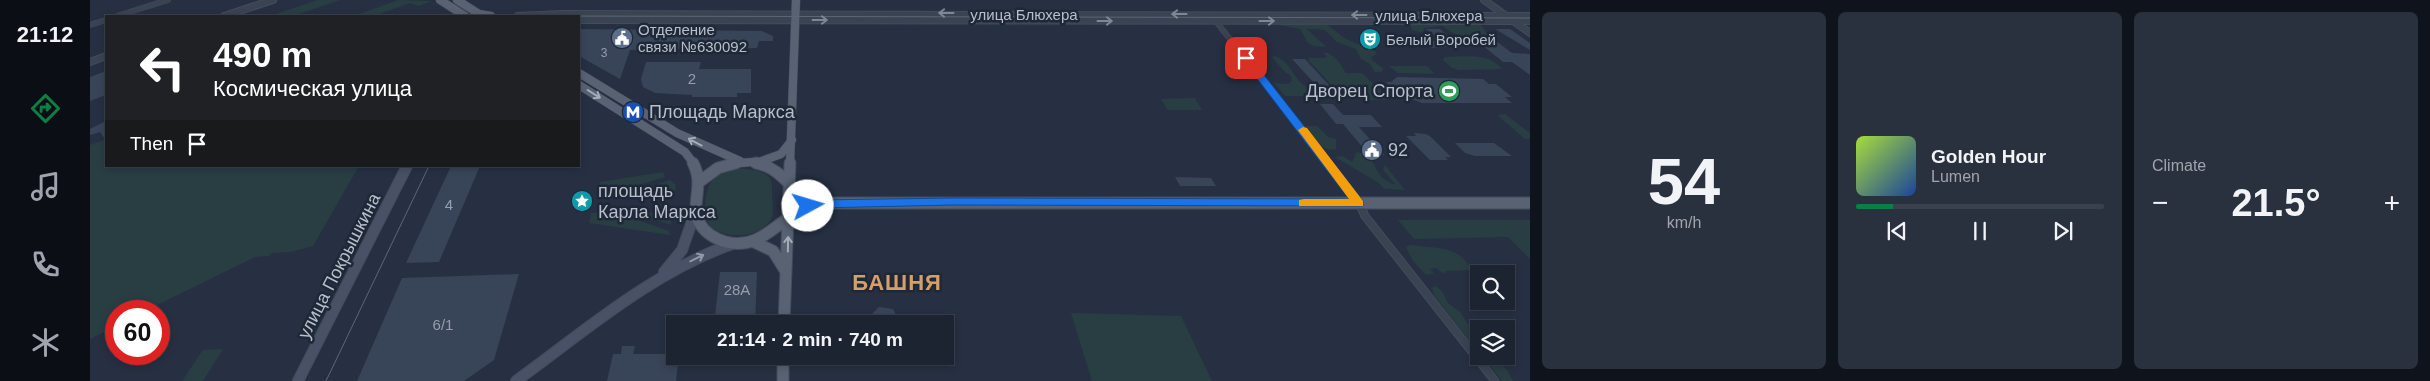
<!DOCTYPE html>
<html lang="en">
<head>
<meta charset="utf-8">
<style>
	:root { --surface:#1c2432; --page:#29303e; --text:#f1f3f6; --muted:#a0a4ac; --line:#3a414d; --accent:#0b8043 }
	body { margin:0; font-family:Helvetica,sans-serif; background:var(--page); color:var(--text); height:100vh; display:flex; flex-direction:column; font-size:19px; white-space:nowrap }
	* { box-sizing:border-box; margin:0 }
	p { font-size:16px; color:var(--muted) }
	.icon { flex:none; width:28px; height:28px; fill:none; stroke:currentColor; stroke-width:2; stroke-linecap:round; stroke-linejoin:round }
	.map { position:relative; flex:1; overflow:hidden }
	.details { display:flex; flex-direction:column; gap:12px; padding:12px; background:#0f141c; width:900px }
	.details>* { flex:none }
	.guide { position:absolute; left:15px; top:15px; width:475px; height:152px; border-radius:0px; box-shadow:0 2px 8px #0003,0 0 0 1px var(--line); background:#202124; color:#fff; overflow:hidden }
	.fabs { position:absolute; left:1380px; top:265px; display:grid; gap:10px }
	.fabs a { display:grid; place-items:center; width:45px; height:45px; border-radius:0px; background:var(--surface); box-shadow:0 2px 8px #0003,0 0 0 1px var(--line); font-size:25px }
	.speed { position:absolute; left:15px; top:300px; display:flex; gap:10px; font-size:25px; font-weight:700; text-align:center }
	.speed>* { display:grid; place-content:center; width:65px; height:65px; border-radius:50%; background:var(--surface); box-shadow:0 2px 8px #0003,0 0 0 1px var(--line); line-height:1 }
	.speed .limit { border:8px solid #d22; background:#fff; color:#111 }
	.pin { position:absolute; display:grid; place-items:center; width:42px; height:42px; color:#fff; margin:-21px; border-radius:10px; box-shadow:0 2px 8px #0006 }
	.me { position:absolute; width:55px; margin:-28px; rotate:84deg; stroke-linejoin:round; filter:drop-shadow(0 0 4px #0008) }
	.turn { display:flex; align-items:center; gap:18px; height:105px; padding:0 25px; font-size:22px }
	.turn .icon { width:65px; height:65px; stroke-width:2.5 }
	.turn b { display:block; font-size:35px; line-height:42px }
	.then { display:flex; align-items:center; height:48px; padding:0 25px; background:#0003; gap:10px; font-size:19px }
	.big { font-size:38px; font-weight:800; line-height:1.1 }
	.details .card { flex:1; display:flex; flex-direction:column; justify-content:center; gap:8px; min-width:0; padding:0 18px; border-radius:8px; background:var(--page) }
	.details .dial { align-items:center; gap:0 }
	.dial b { font-size:65px; line-height:1 }
	.song { display:flex; align-items:center; gap:15px }
	.cover { width:60px; height:60px; border-radius:8px; background:linear-gradient(135deg,hsl(80 70% 55%),hsl(220 70% 35%)) }
	.played { height:5px; border-radius:2px; background:linear-gradient(90deg,var(--accent) 15%,var(--line) 15%) }
	.keys { display:flex; justify-content:space-around; direction:ltr }
	.heat { display:flex; justify-content:space-between; align-items:center; font-size:28px; direction:ltr }
	.details .tiles { flex:1; display:grid; gap:12px; grid-template-columns:repeat(3,1fr) }
	.trip { position:absolute; left:576px; top:315px; width:288px; height:50px; border-radius:0px; background:var(--surface); box-shadow:0 2px 8px #0003,0 0 0 1px var(--line); font-weight:800; line-height:50px; text-align:center }
	main { display:flex; flex:1; min-height:0 }
	.tab-bar { display:flex; flex-direction:column; width:90px; justify-content:space-around; align-items:center; background:#0b0e14; color:var(--muted) }
	.tab-bar .icon { width:35px; height:35px }
	.tab-bar .active { color:var(--accent) }
	.tab-bar b { font-size:22px; color:var(--text) }
	.map>svg:first-child { display:block }
	.green { fill:#283e43 }
	.building { fill:#384458 }
	.lines { fill:none; stroke-linecap:round; stroke-linejoin:round }
	.minor-far1-casing { stroke:#444c5b; stroke-width:6 }
	.minor-casing { stroke:#444c5b; stroke-width:9 }
	.tertiary-casing { stroke:#444c5b; stroke-width:8 }
	.secondary-casing { stroke:#444c5b; stroke-width:12 }
	.primary-far1-casing { stroke:#444c5b; stroke-width:9 }
	.primary-casing { stroke:#444c5b; stroke-width:13 }
	.minor-far1 { stroke:#3a4352; stroke-width:5 }
	.minor { stroke:#3a4352; stroke-width:7 }
	.tertiary { stroke:#3a4352; stroke-width:6 }
	.secondary { stroke:#485165; stroke-width:10 }
	.primary-far1 { stroke:#586272; stroke-width:8 }
	.primary { stroke:#586272; stroke-width:11 }
	.tram { stroke:#5c6679; stroke-width:1 }
	.oneway { stroke:#7f8795 }
	.oneway2 { stroke:#a4acba }
	.oneway3 { stroke:#9098a8 }
	.route { fill:#1a73e8; stroke:#114b97 }
	.slow { fill:#f59e0b }
	.labels { text-anchor:middle; dominant-baseline:central; stroke-width:5; stroke-linejoin:round; paint-order:stroke }
	.far-number-label { font-size:12px; fill:#959ead }
	.far-street-label { font-size:15px; fill:#b7becc; stroke:#1f2837 }
	.far-poi-label { font-size:15px; fill:#b7becc; stroke:#1f2837; text-anchor:start }
	.number-label { font-size:15px; fill:#959ead }
	.poi-label { font-size:18px; fill:#b7becc; stroke:#1f2837; text-anchor:start }
	.street-label { font-size:18px; fill:#b7becc; stroke:#1f2837 }
	.district-label { font-size:22px; font-weight:bold; letter-spacing:1px; fill:#d79e67; stroke:#1f2837 }
</style>
</head>
<body>
<main>
<nav class="tab-bar">
<b>21:12</b>
<svg class="icon active" aria-label="directions" viewBox="0 0 24 24"><path d="M12 3l9 9-9 9-9-9zM9 14v-3h6M13 9l2 2-2 2"/></svg>
<svg class="icon" aria-label="music" viewBox="0 0 24 24"><path d="M9 18V5l10-2v13"/><circle cx="6" cy="18" r="3"/><circle cx="16" cy="16" r="3"/></svg>
<svg class="icon" aria-label="phone" viewBox="0 0 24 24"><path d="M5 4h4l2 5-3 2q2 4 5 5l2-3 5 2v4C11 20 4 13 5 4z"/></svg>
<svg class="icon" aria-label="climate" viewBox="0 0 24 24"><path d="M12 3v18M4 7l16 10M4 17L20 7"/></svg>
</nav>
<div class="map">
<svg width="1440" height="381" viewBox="0 0 1440 381">
	<rect width="100%" height="100%" fill="#263042"/>
	<path class="green" d="M 228,0 L 250,0 L 203,16 L 180,16 Z
		M 308,0 L 342,1 L 329,6 L 320,3 L 284,16 L 264,16 Z
		M 1191,23 L 1238,25 L 1254,38 L 1286,52 L 1287,54 L 1281,57 L 1282,60 L 1293,68 L 1292,72 L 1285,72 L 1280,64 L 1271,59 L 1266,49 L 1247,42 L 1235,30 L 1217,29 L 1236,47 C 1215,46 1219,43 1210,29 L 1186,24 Z
		M 1384,23 L 1392,26 L 1399,37 L 1366,35 L 1352,26 L 1334,28 L 1333,33 L 1322,30 L 1320,25 Z
		M 1233,52 C 1246,54 1249,63 1256,73 L 1272,73 L 1300,100 L 1270,100 L 1252,96 L 1219,61 L 1218,58 L 1234,58 L 1237,57 Z
		M 1185,56 C 1197,60 1203,74 1210,82 C 1217,89 1228,91 1234,96 L 1195,96 L 1184,83 L 1198,84 L 1202,81 L 1200,75 L 1195,72 L 1182,57 Z
		M 1355,57 C 1374,57 1399,52 1412,69 L 1369,70 L 1362,68 L 1353,60 Z
		M 1299,66 L 1337,66 L 1345,74 L 1308,73 Z
		M 1105,98 L 1112,110 L 1078,110 L 1071,99 Z
		M 1415,114 L 1440,133 L 1440,139 L 1435,139 L 1407,115 Z
		M 1215,126 L 1227,126 L 1238,137 L 1246,139 L 1246,149 C 1233,153 1221,136 1215,126 Z
		M 16,139 L 16,166 L 269,166 L 223,246 L 201,252 L 182,253 L 179,256 L 165,257 L 55,311 L 26,311 L 26,326 L 0,339 L 0,145 Z
		M 1267,152 C 1291,158 1279,176 1306,185 L 1293,170 L 1295,165 L 1315,190 L 1294,189 L 1289,183 L 1245,157 L 1253,156 L 1262,162 Z
		M 645,168 C 656,169 669,169 678,176 C 683,180 682,188 682,194 C 682,200 684,211 682,217 C 673,238 637,240 621,227 C 612,219 615,189 622,180 C 627,174 638,171 645,168 Z
		M 573,172 L 575,177 L 532,190 L 508,191 L 510,182 Z
		M 580,180 L 586,185 L 585,191 L 547,191 Z
		M 582,212 L 581,225 L 543,213 Z
		M 501,213 L 528,213 L 579,231 L 580,235 L 499,223 Z
		M 1308,220 L 1440,220 L 1440,259 L 1418,237 L 1324,239 Z
		M 1322,245 C 1347,249 1370,245 1381,270 L 1356,271 L 1354,274 L 1346,268 L 1340,269 L 1344,273 L 1336,275 L 1323,261 L 1316,247 Z
		M 1346,286 L 1353,293 L 1358,303 L 1370,312 L 1377,323 L 1389,333 L 1389,353 L 1344,295 L 1342,288 Z
		M 981,313 L 1091,316 L 1122,381 L 1002,381 Z
		M 133,349 L 113,381 L 92,381 L 113,350 Z
		M 1392,356 L 1406,356 L 1406,359 L 1417,370 L 1423,381 L 1412,381 Z"/>
	<path class="building" d="M 489,29 L 672,31 L 683,36 L 683,41 L 669,41 L 667,48 L 540,50 L 530,79 L 489,56 Z
		M 1336,29 L 1350,29 L 1362,39 L 1402,38 L 1422,53 L 1440,54 L 1440,75 L 1422,62 L 1413,62 L 1392,45 L 1340,48 L 1332,41 L 1352,41 Z
		M 1405,29 L 1420,29 L 1440,43 L 1440,50 Z
		M 1202,59 L 1215,59 L 1249,96 L 1236,96 Z
		M 556,62 L 611,62 L 609,69 L 661,69 L 661,93 L 647,93 L 647,97 L 602,97 L 602,95 L 565,93 L 553,87 L 551,79 Z
		M 16,71 L 16,95 L 0,101 L 0,77 Z
		M 1307,77 L 1393,79 L 1399,84 L 1406,84 L 1422,97 L 1415,97 L 1422,103 L 1332,103 L 1319,98 L 1310,98 L 1296,82 L 1301,82 Z
		M 1230,104 L 1243,104 L 1253,115 L 1281,115 L 1292,127 L 1269,127 L 1294,155 L 1279,155 L 1253,124 L 1246,124 Z
		M 16,121 L 16,141 L 10,132 L 0,135 L 0,129 Z
		M 1324,133 L 1336,134 L 1341,137 L 1361,157 L 1355,157 L 1358,160 L 1340,160 L 1316,136 L 1326,136 Z
		M 1365,143 L 1404,143 L 1422,156 L 1385,156 L 1375,153 Z
		M 361,166 L 390,166 L 349,262 L 316,263 Z
		M 1085,177 L 1121,178 L 1126,186 L 1090,186 Z
		M 630,272 L 667,272 L 665,324 L 624,324 Z
		M 429,274 L 404,360 L 374,381 L 267,381 L 312,278 Z
		M 789,307 L 803,309 L 807,317 L 806,321 L 802,324 L 787,324 L 784,321 L 782,314 Z
		M 532,346 L 545,346 L 543,354 L 585,354 L 585,356 L 589,356 L 586,381 L 517,381 L 523,354 L 531,354 Z
		M 621,356 L 663,356 L 663,362 L 620,363 Z"/>
	<g class="lines">
		<g class="minor-far1-casing">
			<path id="minor-far1" d="M 27,16 L 78,0
				M 1124,19 L 1239,164
				M 0,25 L 16,20"/>
		</g>
		<g class="minor-casing">
			<path id="minor" d="M 1238,163 L 1269,203 L 1275,216 L 1405,381"/>
		</g>
		<g class="tertiary-casing">
			<path id="tertiary" d="M 1394,0 L 1440,33
				M 134,16 L 183,0
				M 428,16 L 473,14 L 1440,16
				M 489,20 L 1440,21
				M 0,62 L 16,56"/>
		</g>
		<g class="secondary-casing">
			<path id="secondary" d="M 574,272 L 592,250 L 605,213
				M 208,381 L 317,166
				M 426,381 C 495,331 561,273 642,244"/>
		</g>
		<g class="primary-far1-casing">
			<path id="primary-far1" d="M 350,0 L 375,16
				M 367,0 L 389,14 L 401,16
				M 489,73 L 587,133 L 650,161
				M 489,85 L 595,152 L 604,164
				M 669,162 L 691,154 L 702,140
				M 640,164 L 662,162 L 672,164
				M 700,164 L 706,0"/>
		</g>
		<g class="primary-casing">
			<path id="primary" d="M 603,163 C 615,185 600,205 609,222 C 614,232 625,239 636,242 C 668,250 684,225 709,211 C 719,205 731,204 743,203 L 1440,203
				M 666,163 C 693,168 702,193 725,204
				M 609,182 L 628,168 L 646,163
				M 662,241 L 683,251 L 695,270
				M 694,324 L 700,163
				M 693,356 L 693,381"/>
		</g>
		<use href="#minor-far1" class="minor-far1"/>
		<use href="#minor" class="minor"/>
		<use href="#tertiary" class="tertiary"/>
		<use href="#secondary" class="secondary"/>
		<use href="#primary-far1" class="primary-far1"/>
		<use href="#primary" class="primary"/>
		<path class="tram" d="M 456,16 L 1440,18
			M 236,381 L 339,166"/>
	</g>
	<defs><path id="oneway-shaft" d="M-6 0H5M1.5-3L5.5 0L1.5 3" fill="none" stroke-width="1.6" stroke-linecap="round" stroke-linejoin="round" transform="scale(1.25)"/></defs>
	<g class="oneway">
		<use href="#oneway-shaft" transform="translate(856 13) rotate(-180)"/>
		<use href="#oneway-shaft" transform="translate(1089 14) rotate(-180)"/>
		<use href="#oneway-shaft" transform="translate(1269 15) rotate(-180)"/>
		<use href="#oneway-shaft" transform="translate(730 20)"/>
		<use href="#oneway-shaft" transform="translate(1015 21)"/>
		<use href="#oneway-shaft" transform="translate(1177 21)"/>
	</g>
	<g class="oneway2">
		<use href="#oneway-shaft" transform="translate(504 94) rotate(32)"/>
		<use href="#oneway-shaft" transform="translate(605 142) rotate(-152)"/>
		<use href="#oneway-shaft" transform="translate(698 244) rotate(-89)"/>
	</g>
	<use class="oneway3" href="#oneway-shaft" transform="translate(607 258) rotate(-26)"/>
	<path class="route" d="M 1153,56 L 1159,56 L 1273,201 L 1273,206 L 863,205 L 725,208 L 718,210 L 712,206 L 714,204 L 725,200 L 863,198 L 1259,199 L 1153,60 Z"/>
	<path class="slow" d="M 1213,127 L 1217,128 L 1273,201 L 1273,206 L 1209,206 L 1209,200 L 1214,199 L 1259,199 L 1208,130 Z"/>
	<defs>
		<g id="civic-disc" transform="scale(1.125)"><circle r="9.5" fill="#5c6f8a" stroke="#1f2837"/><path d="M-.6-6.5H3V-4.5H.6V-3L4-1V1h2V6H-6V1h2V-1L-.6-3ZM-1.2 2.5V6h2.4V2.5Z" fill="#fff"/></g>
		<g id="theatre-disc" transform="scale(1.125)"><circle r="9.5" fill="#0f9aa8" stroke="#1f2837"/><path d="M-5-5.5Q0-4 5-5.5V0Q5 5 0 6Q-5 5-5 0ZM-3.3-2.5H-1v1.5H-3.3ZM1-2.5H3.3v1.5H1ZM-2.8 1Q0 5.5 2.8 1Z" fill="#fff"/></g>
		<g id="stadium-disc" transform="scale(1.125)"><circle r="9.5" fill="#2e9e5b" stroke="#1f2837"/><path d="M0-5a6.5 5 0 1 0 0 10a6.5 5 0 1 0 0-10ZM-3.5-1.8h7v3.6h-7Z" fill="#fff"/></g>
		<g id="metro-disc" transform="scale(1.125)"><circle r="9.5" fill="#1a4fb4" stroke="#1f2837"/><path d="M-5.5 5V-5H-3L0 0L3-5H5.5V5H3V-.5L0 4L-3-.5V5Z" fill="#fff"/></g>
		<g id="sight-disc" transform="scale(1.125)"><circle r="9.5" fill="#0f9aa8" stroke="#1f2837"/><path d="M0-6L1.8-2.2L6-1.7L2.9 1.2L3.7 5.4L0 3.3L-3.7 5.4L-2.9 1.2L-6-1.7L-1.8-2.2Z" fill="#fff"/></g>
	</defs>
	<g fill-rule="evenodd">
		<use href="#civic-disc" x="532" y="38"/>
		<use href="#theatre-disc" x="1280" y="39"/>
		<use href="#stadium-disc" x="1359" y="91"/>
		<use href="#metro-disc" x="543" y="112"/>
		<use href="#civic-disc" x="1282" y="150"/>
		<use href="#sight-disc" x="492" y="201"/>
	</g>
	<g class="labels">
		<g class="far-number-label">
			<text x="514" y="53">3</text>
		</g>
		<g class="far-street-label">
			<text x="934" y="14">улица Блюхера</text>
			<text x="1339" y="15">улица Блюхера</text>
		</g>
		<g class="far-poi-label">
			<text x="548" y="29">Отделение<tspan x="548" dy="17">связи №630092</tspan></text>
			<text x="1296" y="39">Белый Воробей</text>
		</g>
		<g class="number-label">
			<text x="602" y="78">2</text>
			<text x="359" y="204">4</text>
			<text x="647" y="289">28А</text>
			<text x="353" y="324">6/1</text>
		</g>
		<g class="poi-label">
			<text x="1343" y="91" text-anchor="end">Дворец Спорта</text>
			<text x="559" y="112">Площадь Маркса</text>
			<text x="1298" y="150">92</text>
			<text x="508" y="191">площадь<tspan x="508" dy="21">Карла Маркса</tspan></text>
		</g>
		<g class="street-label">
			<text transform="translate(249 266) rotate(-63)">улица Покрышкина</text>
		</g>
		<g class="district-label">
			<text x="807" y="282">БАШНЯ</text>
		</g>
	</g>
</svg>
<div class="fabs">
<a><svg class="icon" aria-label="search" viewBox="0 0 24 24"><circle cx="10" cy="10" r="6"/><path d="M15 15l6 6"/></svg></a>
<a><svg class="icon" aria-label="layers" viewBox="0 0 24 24"><path d="M12 4l9 5-9 5-9-5zM3 14l9 5 9-5"/></svg></a>
</div>
<div class="speed"><div class="limit">60</div></div>
<div class="pin" style="left:1156px;top:58px;background:#d93025"><svg class="icon" aria-label="arrive" viewBox="0 0 24 24"><path d="M6 21V4h12l-3 4 3 4H6"/></svg></div>
<svg class="me" style="left:718px;top:206px" viewBox="-20 -20 40 40"><circle r="19" fill="#fff"/><path d="M0-13L10 11 0 6-10 11z" fill="#1a73e8"/></svg>
<div class="trip">21:14 · 2 min · 740 m</div>
<div class="guide">
<div class="turn"><svg class="icon" aria-label="left" viewBox="0 0 24 24"><path d="M17 20v-9H6M10 6l-5 5 5 5"/></svg><div><b>490 m</b>Космическая улица</div></div>
<div class="then">Then<svg class="icon" aria-label="arrive" viewBox="0 0 24 24"><path d="M6 21V4h12l-3 4 3 4H6"/></svg></div>
</div>
</div>
<section class="details">
<div class="tiles">
<div class="card dial"><b>54</b><p>km/h</p></div>
<div class="card">
<div class="song"><i class="cover"></i><div><b>Golden Hour</b><p>Lumen</p></div></div>
<div class="played"></div>
<div class="keys"><svg class="icon" aria-label="previous" viewBox="0 0 24 24"><path d="M18 5L8 12l10 7zM5 5v14"/></svg><svg class="icon" aria-label="pause" viewBox="0 0 24 24"><path d="M8 5v14M16 5v14"/></svg><svg class="icon" aria-label="next" viewBox="0 0 24 24"><path d="M6 5l10 7-10 7zM19 5v14"/></svg></div>
</div>
<div class="card"><p>Climate</p>
<div class="heat"><a>−</a><b class="big">21.5°</b><a>+</a></div>
</div>
</div>
</section>
</main>
</body>
</html>
